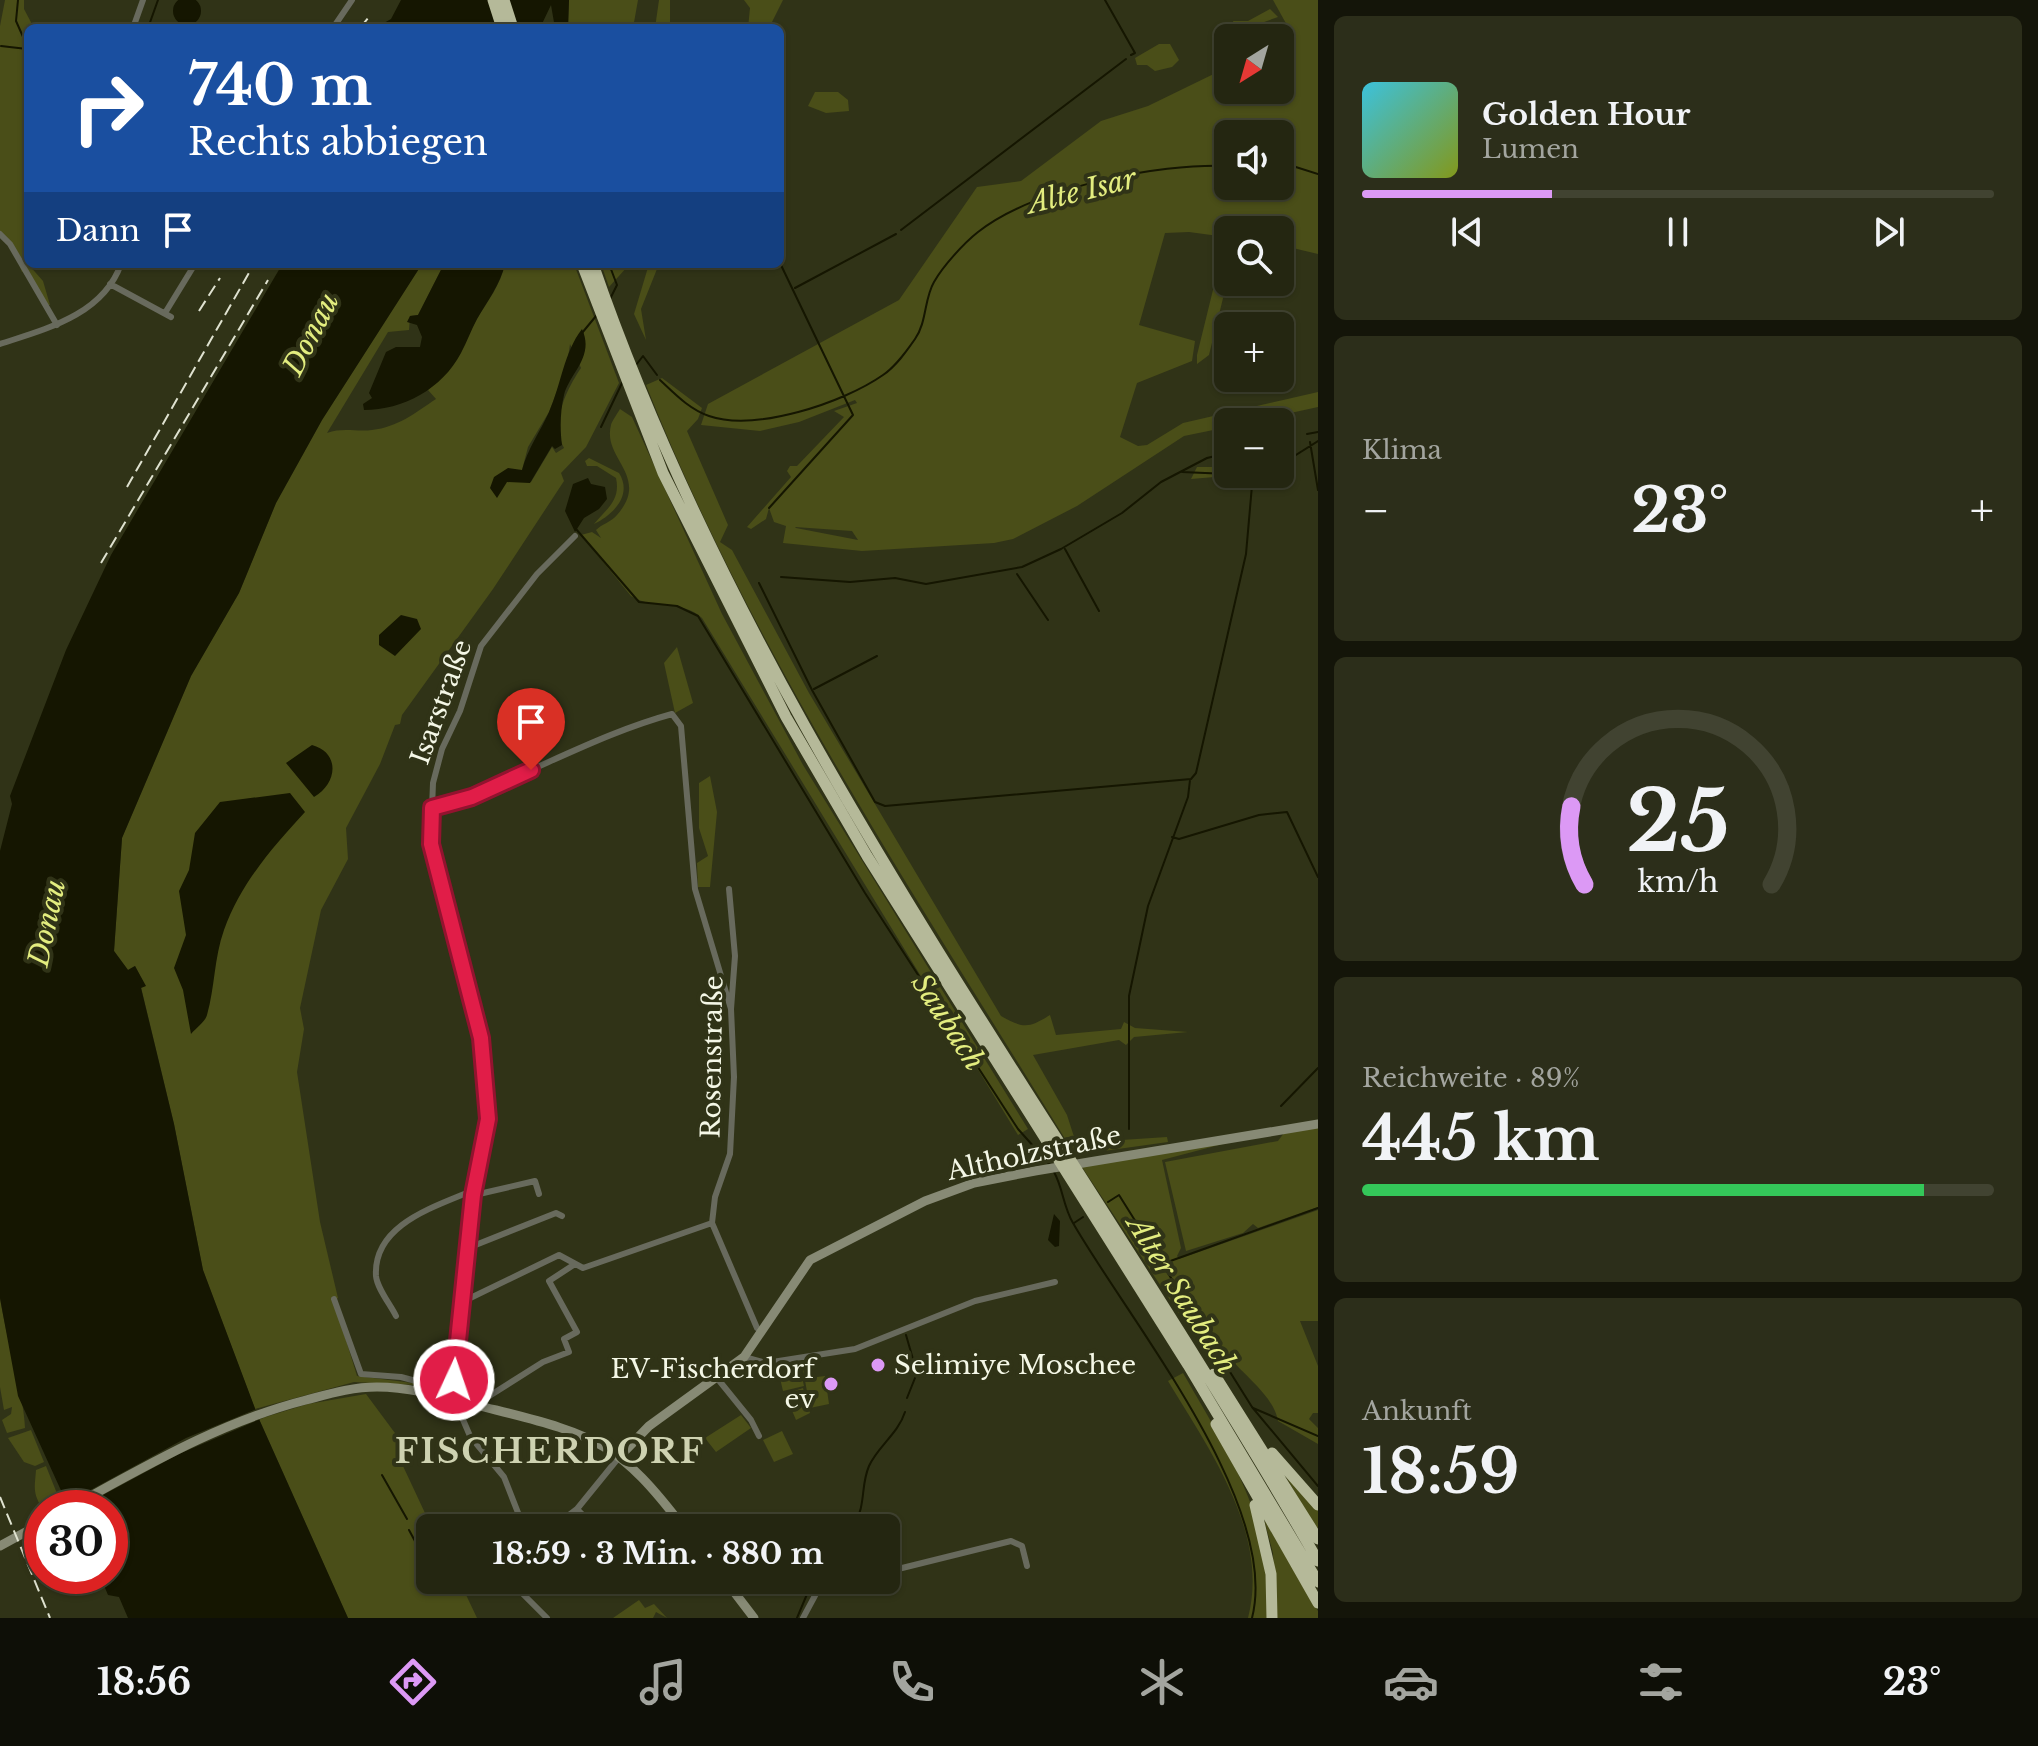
<!DOCTYPE html>
<html lang="de">
<head>
<meta charset="utf-8">
<style>
	:root { --surface:#242611; --page:#2c2e1a; --text:#f1f3f6; --muted:#a3a59f; --line:#414331; --accent:#dc99f5 }
	body { margin:0; font-family:"Libre Baskerville",serif; background:var(--page); color:var(--text); height:100vh; display:flex; flex-direction:column; font-size:30px; white-space:nowrap }
	* { box-sizing:border-box; margin:0 }
	p { font-size:26px; color:var(--muted) }
	.icon { flex:none; width:44px; height:44px; fill:none; stroke:currentColor; stroke-width:2; stroke-linecap:round; stroke-linejoin:round }
	.map { position:relative; flex:1; overflow:hidden }
	.details { display:flex; flex-direction:column; gap:16px; padding:16px; background:#141509; width:720px }
	.details>* { flex:none }
	.hud { position:absolute; left:24px; top:24px; width:760px; height:244px; border-radius:12px; box-shadow:0 2px 6px #0004,0 0 0 2px var(--line); background:#1a4fa0; color:#fff; overflow:hidden }
	.needle { width:52px; rotate:217deg }
	.fabs { position:absolute; left:1214px; top:24px; display:grid; gap:16px }
	.fabs a { display:grid; place-items:center; width:80px; height:80px; border-radius:12px; background:var(--surface); box-shadow:0 2px 6px #0004,0 0 0 2px var(--line); font-size:40px }
	.speed { position:absolute; left:24px; top:1490px; display:flex; gap:16px; font-size:40px; font-weight:700; text-align:center }
	.speed>* { display:grid; place-content:center; width:104px; height:104px; border-radius:50%; background:var(--surface); box-shadow:0 2px 6px #0004,0 0 0 2px var(--line); line-height:1 }
	.speed .limit { border:12px solid #d22; background:#fff; color:#111 }
	.pin { position:absolute; display:grid; place-items:center; width:68px; height:68px; color:#fff; margin:-82px -34px; border-radius:50% 50% 50% 0; rotate:-45deg; box-shadow:0 0 8px #0007 }
	.pin .icon { rotate:45deg }
	.me { position:absolute; width:88px; margin:-44px; rotate:3deg; stroke-linejoin:round; filter:drop-shadow(0 0 6px #0008) }
	.turn { display:flex; align-items:center; gap:28px; height:168px; padding:0 32px; font-size:36px }
	.turn .icon { width:104px; height:104px; stroke-width:2.5 }
	.turn b { display:block; font-size:56px; line-height:68px }
	.then { display:flex; align-items:center; height:76px; padding:0 32px; background:#0003; gap:16px; font-size:30px }
	.big { font-size:60px; font-weight:700; line-height:1.1 }
	.details .tile { flex:1; display:flex; flex-direction:column; justify-content:center; gap:12px; min-width:0; padding:0 28px; border-radius:12px; background:var(--page) }
	.details .dial { align-items:center; gap:0 }
	.dial svg { height:208px; overflow:visible; fill:none; stroke:var(--line); stroke-width:7; stroke-linecap:round; text-anchor:middle }
	.dial text { fill:var(--text); stroke:none }
	.song { display:flex; align-items:center; gap:24px }
	.cover { width:96px; height:96px; border-radius:12px; background:linear-gradient(135deg,hsl(190 70% 55%),hsl(70 70% 35%)) }
	.played { height:8px; border-radius:4px; background:linear-gradient(90deg,var(--accent) 30%,var(--line) 30%) }
	.keys { display:flex; justify-content:space-around; direction:ltr }
	.heat { display:flex; justify-content:space-between; align-items:center; font-size:44px; direction:ltr }
	.charge { height:12px; border-radius:6px; background:linear-gradient(90deg,#34c759 89%,var(--line) 0) }
	.trip { position:absolute; left:416px; top:1514px; width:484px; height:80px; border-radius:12px; background:var(--surface); box-shadow:0 2px 6px #0004,0 0 0 2px var(--line); font-weight:700; line-height:80px; text-align:center }
	.dock { display:flex; height:128px; justify-content:space-around; align-items:center; background:#0e0f07; color:var(--muted) }
	.dock .icon { width:56px; height:56px }
	.dock .active { color:var(--accent) }
	.dock b { font-size:36px; color:var(--text) }
	main { display:flex; flex:1; min-height:0 }
	.map>svg:first-child { display:block }
	.green { fill:#4a4e18; fill-rule:evenodd }
	.water { fill:#151601 }
	.pier { fill:#303317 }
	.lines { fill:none; stroke-linecap:round; stroke-linejoin:round }
	.stream { stroke:#151601; stroke-width:2 }
	.street { stroke:#686a5d; stroke-width:6 }
	.secondary { stroke:#878a75; stroke-width:9 }
	.highway { stroke:#b5b999; stroke-width:11 }
	.rail { stroke:#dfe2d0; stroke-width:2; stroke-dasharray:12 6; stroke-linecap:butt }
	.route-casing { stroke:#92132f; stroke-width:20 }
	.route { stroke:#e11d48; stroke-width:14 }
	.poi-dot { fill:#dc99f5; stroke:#303317; stroke-width:3 }
	.labels { text-anchor:middle; dominant-baseline:central; stroke-width:8; stroke-linejoin:round; paint-order:stroke }
	.street-label { font-size:26px; fill:#f4f7e6; stroke:#303317 }
	.poi-label { font-size:26px; fill:#f4f7e6; stroke:#303317; text-anchor:start }
	.water-label { font-size:28px; font-style:italic; fill:#e3ed7f; stroke:#303317 }
	.district-label { font-size:34px; font-weight:bold; letter-spacing:2px; fill:#ced2b1; stroke:#303317 }
</style>
</head>
<body>
<main>
<div class="map">
<svg width="1318" height="1618" viewBox="0 0 1318 1618">
	<rect width="100%" height="100%" fill="#303317"/>
	<path class="green" d="M 5,0 L 24,0 L 24,9 L 34,28 L 28,28 L 28,264 L 43,281 L 50,305 L 46,305 L 27,269 L 22,272 L 11,244 L 0,231 L 0,26 Z
		M 569,0 L 638,0 L 633,28 L 568,28 Z
		M 659,0 L 670,0 L 670,28 L 655,28 Z
		M 744,0 L 783,0 L 769,28 L 748,28 L 750,8 Z
		M 1273,0 L 1318,0 L 1318,254 L 1280,245 L 1280,230 L 1228,230 L 1228,278 L 1209,355 L 1197,364 L 1197,355 L 1226,237 L 1189,232 L 1165,233 L 1139,325 L 1195,341 L 1192,361 L 1137,383 L 1120,437 L 1138,446 L 1147,445 L 1183,423 L 1318,392 L 1318,407 L 1249,422 L 1228,422 L 1228,427 L 1184,436 L 1077,506 L 1013,539 L 994,543 L 862,551 L 783,543 L 786,526 L 774,522 L 769,508 L 766,519 L 751,529 L 747,527 L 791,477 L 787,471 L 790,466 L 797,466 L 844,417 L 834,411 L 857,403 L 855,400 L 799,422 L 760,431 L 701,425 L 708,404 L 899,300 L 977,187 L 1021,181 L 1101,121 L 1148,106 L 1228,67 L 1228,90 L 1280,90 L 1280,42 L 1293,36 ZM 1228,134 L 1280,134 L 1280,186 L 1228,186 ZM 795,527 L 852,531 L 858,540 L 796,528 Z
		M 1270,9 L 1278,17 L 1236,32 L 1233,21 L 1248,21 Z
		M 1159,44 L 1170,44 L 1179,60 L 1172,67 L 1155,71 L 1147,65 L 1137,65 L 1135,58 Z
		M 815,92 L 838,92 L 848,100 L 849,111 L 826,113 L 808,106 Z
		M 422,264 L 444,264 L 418,315 L 410,316 L 409,330 L 388,332 L 327,433 C 343,427 356,432 372,430 C 398,427 415,413 436,399 L 428,390 C 455,367 460,348 477,319 C 488,300 500,286 505,264 L 574,264 L 619,383 L 586,447 L 561,473 L 564,481 L 493,589 L 402,715 L 400,724 L 395,725 L 380,764 L 346,828 L 348,859 L 321,910 L 300,1008 L 304,1029 L 297,1072 L 320,1222 L 338,1298 L 334,1301 L 357,1376 L 421,1384 L 448,1393 L 415,1385 L 354,1382 L 255,1409 L 203,1270 L 174,1124 L 141,987 L 145,986 L 135,966 L 128,970 L 114,951 L 122,838 L 191,676 L 239,593 L 276,503 L 322,420 ZM 570,344 L 581,368 C 566,390 550,424 564,448 L 556,453 L 552,447 L 531,482 L 507,482 L 522,470 L 528,447 L 549,412 L 567,364 Z
		M 601,264 L 628,264 L 628,266 L 609,287 Z
		M 649,264 L 659,264 L 641,309 L 646,340 L 634,314 Z
		M 662,378 L 702,408 L 698,419 L 687,431 L 728,525 L 720,542 L 732,550 L 809,693 L 1001,1016 C 1024,1029 1029,1028 1050,1015 L 1056,1035 L 1121,1029 L 1124,1022 L 1135,1028 L 1188,1032 L 1134,1037 L 1126,1045 L 1119,1040 L 1033,1055 L 1067,1115 L 1076,1143 L 1167,1137 L 1168,1142 L 1075,1155 C 922,905 755,659 646,385 Z
		M 620,409 L 632,417 L 722,614 L 803,765 L 1028,1129 L 1018,1135 L 702,618 C 684,600 653,610 631,596 L 581,535 L 592,532 L 601,538 L 596,530 C 602,524 611,522 617,515 C 651,476 602,459 611,425 C 612,421 617,414 620,409 Z
		M 589,458 L 619,473 C 633,495 613,515 594,524 C 606,509 621,501 616,478 L 597,466 L 587,466 L 585,461 Z
		M 1197,467 L 1228,467 L 1228,474 L 1250,474 L 1191,479 Z
		M 677,647 L 693,703 L 675,713 L 664,663 Z
		M 710,776 L 717,812 L 710,887 L 698,887 L 697,863 L 708,856 L 699,828 L 699,783 Z
		M 1318,1127 L 1318,1207 L 1258,1228 L 1253,1224 L 1243,1233 L 1186,1251 L 1165,1162 L 1278,1141 L 1284,1133 Z
		M 1234,1141 L 1162,1160 L 1181,1248 L 1177,1256 L 1179,1259 L 1318,1210 L 1318,1321 L 1300,1321 L 1318,1366 L 1318,1413 L 1313,1413 L 1309,1419 L 1318,1428 L 1318,1444 L 1278,1421 C 1274,1397 1246,1377 1230,1358 C 1212,1338 1195,1308 1185,1284 L 1192,1319 L 1187,1322 L 1180,1315 L 1082,1167 Z
		M 0,1298 C 6,1337 24,1395 25,1428 L 7,1433 L 2,1420 L 11,1414 L 12,1407 L 4,1410 L 0,1387 Z
		M 806,1363 L 809,1378 L 825,1376 L 829,1404 L 810,1408 L 802,1364 Z
		M 799,1364 L 804,1386 L 783,1391 L 779,1374 L 788,1371 L 787,1366 Z
		M 1183,1373 C 1217,1432 1253,1489 1266,1557 C 1270,1576 1268,1598 1268,1618 L 1248,1618 C 1270,1534 1209,1449 1168,1381 Z
		M 803,1388 L 810,1413 L 796,1420 L 785,1394 Z
		M 366,1394 L 412,1456 L 403,1466 L 432,1528 L 430,1580 L 459,1580 L 477,1618 L 348,1618 L 259,1419 L 308,1404 Z
		M 741,1415 L 751,1428 L 716,1452 L 705,1438 Z
		M 31,1430 L 44,1462 L 35,1466 L 24,1462 L 8,1438 Z
		M 782,1431 L 793,1454 L 774,1462 L 763,1440 Z
		M 46,1466 L 58,1496 L 61,1491 L 69,1508 L 42,1508 C 32,1492 35,1486 36,1470 Z
		M 1282,1470 L 1318,1510 L 1318,1528 L 1314,1525 Z
		M 1264,1519 L 1318,1611 L 1318,1618 L 1276,1618 L 1273,1553 Z
		M 639,1600 L 645,1608 L 654,1604 L 667,1618 L 656,1612 L 653,1618 L 613,1618 Z"/>
	<path class="water" d="M173 11a14 14 0 1 1 28 0a14 14 0 1 1-28 0Z
		M 401,0 L 569,0 L 568,28 L 555,28 L 551,5 L 540,28 L 375,28 L 391,19 Z
		M 274,264 L 422,264 L 322,420 L 276,503 L 239,593 L 191,676 L 122,838 L 114,951 L 128,970 L 135,966 L 146,986 L 141,988 L 174,1124 L 203,1270 L 259,1419 L 348,1618 L 128,1618 L 119,1597 L 108,1595 L 100,1576 L 110,1576 L 110,1508 L 69,1508 L 18,1396 L 0,1298 L 0,851 L 12,804 L 10,796 L 66,650 L 111,555 L 280,268 Z
		M 444,264 L 505,264 C 500,285 488,300 477,319 C 471,330 467,342 461,353 C 442,389 403,410 364,410 L 363,404 L 372,398 L 369,393 L 386,352 L 396,347 L 420,347 L 422,337 L 417,325 L 407,322 L 410,316 L 418,315 Z
		M 582,329 C 595,357 569,374 564,395 C 560,412 560,430 562,445 L 555,449 L 552,446 L 530,483 L 507,482 L 497,498 L 490,488 L 494,477 L 508,468 L 522,470 C 528,448 540,432 549,412 C 561,385 564,352 582,329 Z
		M 588,478 L 591,484 L 605,487 L 607,499 L 599,509 L 584,518 L 575,532 L 565,511 L 573,484 Z
		M 401,615 L 417,619 L 421,629 L 395,656 L 379,645 L 379,635 Z
		M 312,745 C 341,753 337,784 314,797 L 286,763 Z
		M 290,793 L 305,812 C 272,848 241,883 224,930 C 214,958 215,987 207,1015 C 205,1022 196,1028 191,1034 L 183,990 L 174,968 L 186,935 L 179,891 L 189,870 L 195,833 L 220,802 Z
		M 1054,1214 L 1060,1221 L 1059,1246 L 1055,1247 L 1048,1240 Z"/>
	<path class="pier" d="M 259,1408 L 263,1418 L 179,1454 L 79,1508 L 64,1508 L 63,1505 L 186,1438 Z"/>
	<g class="lines">
		<path class="stream" d="M 18,0 L 16,21 L 28,48
			M 1105,0 L 1135,53 L 1131,55
			M 148,28 L 158,0
			M 1,46 L 27,49
			M 1280,162 L 1318,174
			M 901,230 L 1126,59
			M 609,264 L 617,285 L 610,299
			M 795,288 L 896,234
			M 582,333 L 596,316
			M 636,365 L 643,356 L 657,375
			M 660,380 C 675,394 689,409 709,416 C 755,432 843,403 883,375 C 896,366 906,352 915,339 C 927,322 924,299 934,282 C 943,266 964,243 978,232 C 1034,188 1158,163 1228,166
			M 601,427 L 622,383
			M 1307,434 L 1318,432
			M 1280,442 L 1293,438
			M 1310,442 L 1318,490
			M 1280,465 L 1318,441
			M 1182,472 L 1228,474
			M 769,508 L 853,415 L 780,263
			M 576,529 L 639,602 L 677,606 L 698,616 L 865,893 L 1018,1129 L 1051,1166
			M 1065,549 L 1099,611
			M 1017,574 L 1048,620
			M 781,577 L 850,582 L 895,578 L 926,584 L 1022,567 L 1061,549 L 1122,513 L 1161,482 L 1207,458 L 1228,453
			M 759,583 L 812,690 L 875,802 L 885,806 L 1191,779 L 1196,773 L 1246,554 L 1253,474
			M 814,689 L 877,656
			M 1172,837 L 1179,839 L 1259,815 L 1287,812 L 1318,877
			M 1281,1106 L 1318,1068
			M 1129,1129 L 1129,996 L 1148,906 L 1188,797 L 1190,780
			M 1054,1172 C 1063,1188 1063,1206 1073,1223 C 1128,1319 1281,1504 1252,1618
			M 1108,1202 L 1119,1195 L 1252,1407 L 1318,1486
			M 1074,1223 L 1083,1217
			M 1162,1264 L 1318,1208
			M 906,1335 L 917,1373 L 907,1398
			M 1253,1408 L 1318,1436
			M 382,1475 L 407,1519
			M 853,1528 C 867,1503 860,1487 869,1466 C 878,1446 898,1434 905,1412
			M 409,1530 L 430,1569
			M 436,1580 L 439,1586
			M 797,1618 L 813,1580"/>
		<path class="street" d="M 133,28 L 143,0
			M 333,28 L 352,0
			M 0,234 L 10,244 L 57,325
			M 110,284 L 171,317
			M 165,313 L 195,264
			M 0,344 C 46,329 103,315 121,264
			M 432,808 C 515,784 588,737 672,714 L 681,726 L 695,889 L 731,1009
			M 712,1223 L 715,1197 L 730,1154 L 734,1077 L 731,1009 L 735,956 L 729,889
			M 468,1248 L 556,1213 L 562,1216
			M 334,1299 L 361,1374 L 401,1377 L 457,1392
			M 460,1303 L 559,1255 L 583,1268 L 712,1223 L 757,1328 L 762,1332
			M 396,1316 C 390,1304 377,1288 376,1276 C 373,1226 431,1208 469,1192 L 479,1194 L 535,1181 L 539,1194
			M 744,1357 L 766,1363 L 855,1349 L 975,1301 L 1055,1282
			M 717,1378 L 751,1420 L 759,1436
			M 475,1405 L 543,1362 L 569,1352 L 564,1339 L 577,1332 L 549,1281 L 575,1264
			M 577,1509 L 596,1528
			M 524,1528 L 504,1477 L 470,1436 L 458,1408 L 454,1362 L 461,1288 L 473,1195 L 488,1119 L 481,1038 L 431,844 L 432,808 L 433,783 L 442,749 L 460,711 L 481,646 L 537,574 L 575,536
			M 552,1528 L 577,1509 L 620,1456
			M 886,1572 L 1011,1541 L 1022,1546 L 1027,1566
			M 509,1580 L 547,1618
			M 636,1580 L 639,1585
			M 445,1582 L 450,1580
			M 803,1618 L 818,1590 L 854,1580"/>
		<path class="secondary" d="M 620,1456 L 649,1426 L 744,1357 L 810,1260 L 925,1201 L 974,1183 L 1035,1171 L 1318,1124
			M 69,1508 C 146,1466 220,1422 306,1400 C 329,1394 352,1387 377,1387 C 417,1387 457,1401 496,1410 C 597,1435 620,1444 684,1528
			M 0,1546 L 42,1523
			M 725,1580 L 754,1618"/>
		<path class="highway" d="M 493,0 L 502,28
			M 504,0 L 513,28
			M 582,264 L 663,473 L 786,717 L 867,856 L 1188,1365 L 1318,1582
			M 593,264 C 756,737 1072,1131 1318,1561
			M 1214,1374 L 1318,1539
			M 1216,1424 L 1318,1603
			M 1272,1453 L 1318,1505
			M 1255,1505 L 1271,1574 L 1272,1618"/>
		<path class="rail" d="M 360,28 L 369,17
			M 199,311 L 220,278
			M 127,487 L 254,264
			M 101,563 L 268,280
			M 0,1497 L 50,1618"/>
	</g>
	<g class="lines">
		<g class="route-casing">
			<path id="route" d="M 454,1380 L 473,1195 L 488,1119 L 481,1038 L 431,844 L 432,808 L 472,797 L 531,770"/>
		</g>
		<use href="#route" class="route"/>
	</g>
	<g class="poi-dot">
		<circle cx="878" cy="1365" r="8"/>
		<circle cx="831" cy="1384" r="8"/>
	</g>
	<g class="labels">
		<g class="street-label">
			<text transform="translate(441 702) rotate(-70)">Isarstraße</text>
			<text transform="translate(712 1057) rotate(-89)">Rosenstraße</text>
			<text transform="translate(1034 1153) rotate(-12)">Altholzstraße</text>
		</g>
		<g class="poi-label">
			<text x="894" y="1365">Selimiye Moschee</text>
			<text x="815" y="1369" text-anchor="end">EV-Fischerdorf<tspan x="815" dy="30">ev</tspan></text>
		</g>
		<g class="water-label">
			<text transform="translate(1082 191) rotate(-14)">Alte Isar</text>
			<text transform="translate(311 334) rotate(-63)">Donau</text>
			<text transform="translate(47 923) rotate(-78)">Donau</text>
			<text transform="translate(948 1022) rotate(57)">Saubach</text>
			<text transform="translate(1182 1295) rotate(58)">Alter Saubach</text>
		</g>
		<g class="district-label">
			<text x="550" y="1451">FISCHERDORF</text>
		</g>
	</g>
</svg>
<div class="fabs">
<a><svg class="needle" viewBox="-14 -14 28 28"><path d="M0-13l5 13h-10z" fill="#e53935"/><path d="M0 13l5-13h-10z" fill="#a3a59f"/></svg></a>
<a><svg class="icon" aria-label="sound" viewBox="0 0 24 24"><path d="M4 9h4l5-4v14l-5-4H4zM17 9q2 3 0 6"/></svg></a>
<a><svg class="icon" aria-label="search" viewBox="0 0 24 24"><circle cx="10" cy="10" r="6"/><path d="M15 15l6 6"/></svg></a>
<a>+</a>
<a>−</a>
</div>
<div class="speed"><div class="limit">30</div></div>
<div class="pin" style="left:531px;top:770px;background:#d93025"><svg class="icon" aria-label="arrive" viewBox="0 0 24 24"><path d="M6 21V4h12l-3 4 3 4H6"/></svg></div>
<svg class="me" style="left:454px;top:1380px" viewBox="-20 -20 40 40"><circle r="17" fill="#e11d48" stroke="#fff" stroke-width="3"/><path d="M0-11L8 9 0 5-8 9z" fill="#fff"/></svg>
<div class="trip">18:59 · 3 Min. · 880 m</div>
<div class="hud">
<div class="turn"><svg class="icon" aria-label="right" viewBox="0 0 24 24"><path d="M7 20v-9h11M14 6l5 5-5 5"/></svg><div><b>740 m</b>Rechts abbiegen</div></div>
<div class="then">Dann<svg class="icon" aria-label="arrive" viewBox="0 0 24 24"><path d="M6 21V4h12l-3 4 3 4H6"/></svg></div>
</div>
</div>
<section class="details">
<div class="tile">
<div class="song"><i class="cover"></i><div><b>Golden Hour</b><p>Lumen</p></div></div>
<div class="played"></div>
<div class="keys"><svg class="icon" aria-label="previous" viewBox="0 0 24 24"><path d="M18 5L8 12l10 7zM5 5v14"/></svg><svg class="icon" aria-label="pause" viewBox="0 0 24 24"><path d="M8 5v14M16 5v14"/></svg><svg class="icon" aria-label="next" viewBox="0 0 24 24"><path d="M6 5l10 7-10 7zM19 5v14"/></svg></div>
</div>
<div class="tile"><p>Klima</p>
<div class="heat"><a>−</a><b class="big">23°</b><a>+</a></div>
</div>
<div class="tile dial"><svg viewBox="0 0 100 80">
<path d="M14 69A42 42 0 1 1 86 69"/>
<path d="M14 69A42 42 0 0 1 9 39" stroke="#dc99f5"/>
<text x="50" y="56" font-size="32" font-weight="700">25</text>
<text x="50" y="72" font-size="11">km/h</text>
</svg></div>
<div class="tile"><p>Reichweite · 89%</p><b class="big">445 km</b><div class="charge"></div></div>
<div class="tile"><p>Ankunft</p><b class="big">18:59</b></div>
</section>
</main>
<nav class="dock">
<b>18:56</b>
<svg class="icon active" aria-label="directions" viewBox="0 0 24 24"><path d="M12 3l9 9-9 9-9-9zM9 14v-3h6M13 9l2 2-2 2"/></svg>
<svg class="icon" aria-label="music" viewBox="0 0 24 24"><path d="M9 18V5l10-2v13"/><circle cx="6" cy="18" r="3"/><circle cx="16" cy="16" r="3"/></svg>
<svg class="icon" aria-label="phone" viewBox="0 0 24 24"><path d="M5 4h4l2 5-3 2q2 4 5 5l2-3 5 2v4C11 20 4 13 5 4z"/></svg>
<svg class="icon" aria-label="climate" viewBox="0 0 24 24"><path d="M12 3v18M4 7l16 10M4 17L20 7"/></svg>
<svg class="icon" aria-label="car" viewBox="0 0 24 24"><path d="M5 17H2v-5l4-1 3-4h7l3 4 3 1v5h-3M9 17h6M6 11h13"/><circle cx="7" cy="17" r="2"/><circle cx="17" cy="17" r="2"/></svg>
<svg class="icon" aria-label="filters" viewBox="0 0 24 24"><path d="M4 7h16M4 17h16"/><circle cx="9" cy="7" r="2"/><circle cx="15" cy="17" r="2"/></svg>
<b>23°</b>
</nav>
</body>
</html>
